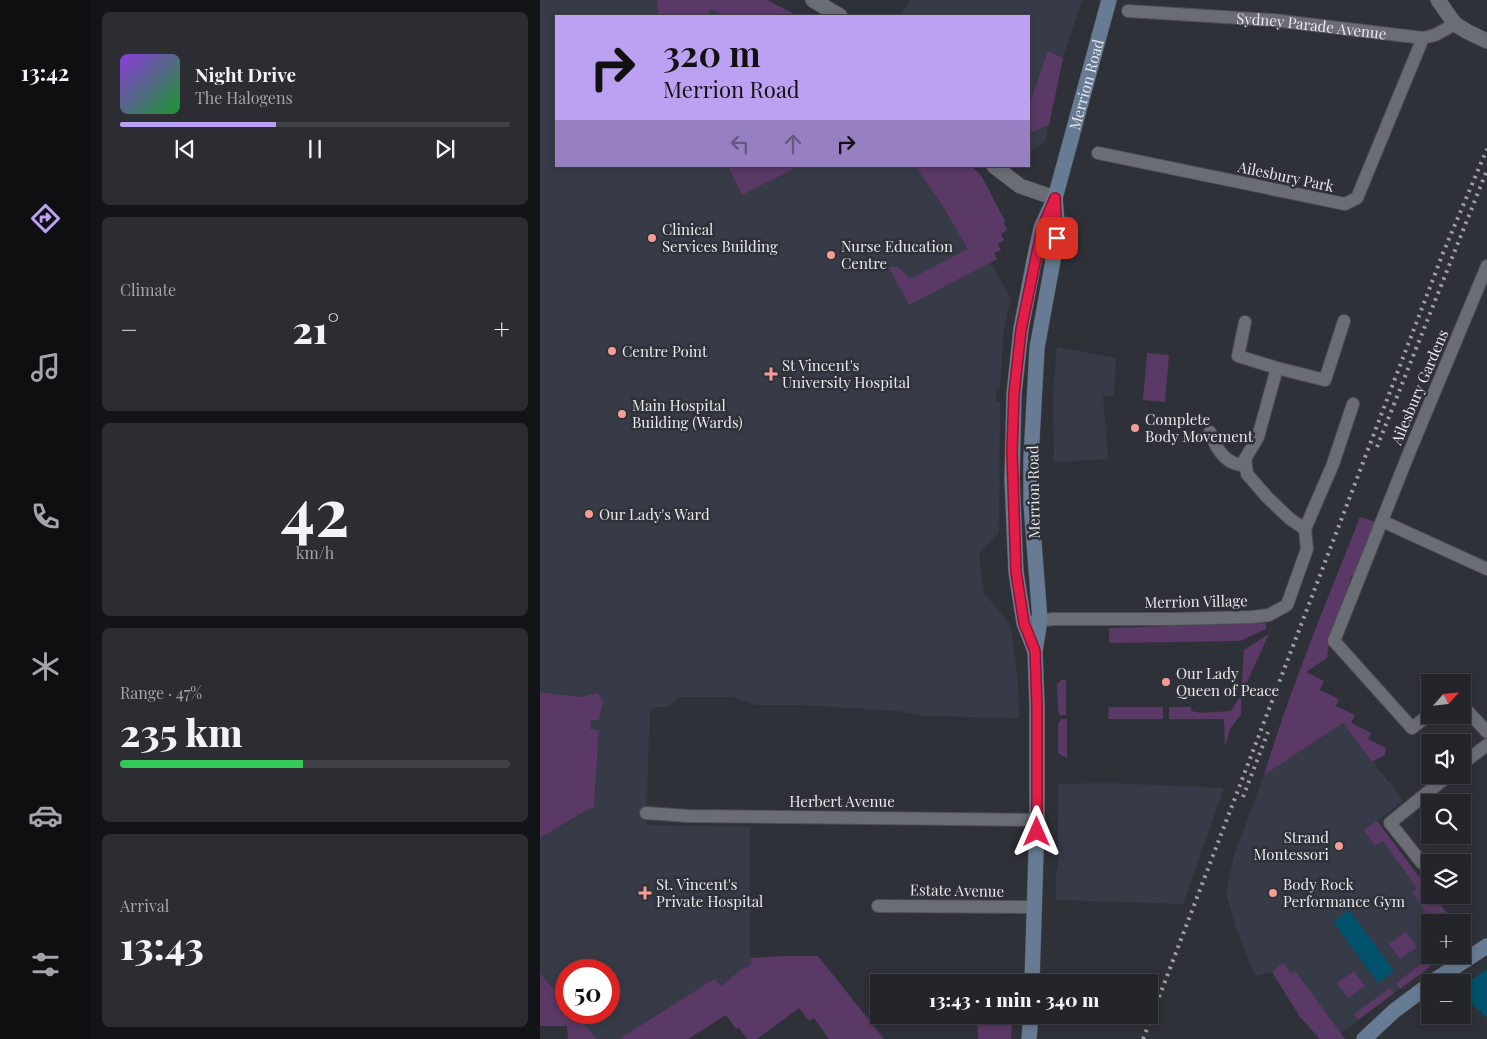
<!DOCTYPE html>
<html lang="en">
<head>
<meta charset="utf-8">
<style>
	:root { --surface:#23252a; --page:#2b2d32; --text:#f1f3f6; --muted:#a3a5a8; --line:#404247; --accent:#bca0f2 }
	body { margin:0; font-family:"Playfair Display",serif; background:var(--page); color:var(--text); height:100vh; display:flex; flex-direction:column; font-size:19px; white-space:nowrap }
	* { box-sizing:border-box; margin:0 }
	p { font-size:16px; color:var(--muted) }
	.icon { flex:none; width:28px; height:28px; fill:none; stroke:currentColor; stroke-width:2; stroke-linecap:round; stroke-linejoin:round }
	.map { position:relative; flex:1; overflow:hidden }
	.panel { display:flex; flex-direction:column; gap:12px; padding:12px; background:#131417; width:450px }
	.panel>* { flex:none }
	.hud { position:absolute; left:15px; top:15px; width:475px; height:152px; border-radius:0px; box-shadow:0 2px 8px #0003,0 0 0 1px var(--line); background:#bca0f2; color:#111; overflow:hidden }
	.needle { width:32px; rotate:63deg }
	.controls { position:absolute; left:881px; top:674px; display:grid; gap:10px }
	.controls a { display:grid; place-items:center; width:50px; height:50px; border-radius:0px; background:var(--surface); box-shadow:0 2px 8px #0003,0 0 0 1px var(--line); font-size:25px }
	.speed { position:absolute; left:15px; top:959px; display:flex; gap:10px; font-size:25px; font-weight:700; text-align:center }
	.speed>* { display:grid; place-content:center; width:65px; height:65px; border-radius:50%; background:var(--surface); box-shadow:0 2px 8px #0003,0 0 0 1px var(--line); line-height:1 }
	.speed .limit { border:8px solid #d22; background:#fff; color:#111 }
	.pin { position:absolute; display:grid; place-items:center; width:42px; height:42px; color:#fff; margin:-21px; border-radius:10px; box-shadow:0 2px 8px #0006 }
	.me { position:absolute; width:55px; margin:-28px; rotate:0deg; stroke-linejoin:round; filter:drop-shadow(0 0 4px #0008) }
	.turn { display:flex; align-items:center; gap:18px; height:105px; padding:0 25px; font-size:22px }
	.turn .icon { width:65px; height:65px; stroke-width:2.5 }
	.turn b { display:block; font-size:35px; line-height:42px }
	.lanes { display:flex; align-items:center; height:48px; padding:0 25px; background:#0003; justify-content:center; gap:25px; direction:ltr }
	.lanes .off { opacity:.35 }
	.big { font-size:38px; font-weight:800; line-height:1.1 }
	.panel .widget { flex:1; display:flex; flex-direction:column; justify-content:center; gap:8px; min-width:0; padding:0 18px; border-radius:8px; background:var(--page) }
	.panel .dial { align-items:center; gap:0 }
	.dial b { font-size:65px; line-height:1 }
	.song { display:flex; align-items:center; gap:15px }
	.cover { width:60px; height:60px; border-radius:8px; background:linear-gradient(135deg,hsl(270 70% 55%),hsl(130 70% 35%)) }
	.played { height:5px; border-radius:2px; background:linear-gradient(90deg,var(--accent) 40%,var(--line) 40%) }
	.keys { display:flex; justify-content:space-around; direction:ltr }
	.heat { display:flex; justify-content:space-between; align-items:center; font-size:28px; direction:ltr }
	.charge { height:8px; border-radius:4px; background:linear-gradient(90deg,#34c759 47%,var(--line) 0) }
	.trip { position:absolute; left:330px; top:974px; width:288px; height:50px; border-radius:0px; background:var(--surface); box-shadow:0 2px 8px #0003,0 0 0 1px var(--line); font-weight:800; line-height:50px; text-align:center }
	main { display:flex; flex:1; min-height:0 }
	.dock { display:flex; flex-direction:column; width:90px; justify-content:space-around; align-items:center; background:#0e0f11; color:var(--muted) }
	.dock .icon { width:35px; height:35px }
	.dock .on { color:var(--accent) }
	.dock b { font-size:22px; color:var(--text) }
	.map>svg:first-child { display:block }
	.built { fill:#373b47 }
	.green { fill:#5b3966 }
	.water { fill:#00516b }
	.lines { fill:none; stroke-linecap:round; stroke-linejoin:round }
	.minor-casing { stroke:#4d4f54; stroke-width:14 }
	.tertiary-casing { stroke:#4d4f54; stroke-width:16 }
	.secondary-casing { stroke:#4d4f54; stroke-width:16 }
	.minor { stroke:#6a6d74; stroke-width:12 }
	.tertiary { stroke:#6a6d74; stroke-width:15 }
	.secondary { stroke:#677c94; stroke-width:15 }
	.rail { stroke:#9fa0a5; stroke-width:4; stroke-dasharray:2.5 5; stroke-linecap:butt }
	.route-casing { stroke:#92132f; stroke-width:12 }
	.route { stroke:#e11d48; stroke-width:9 }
	.poi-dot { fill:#f59c95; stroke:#2f3138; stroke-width:2 }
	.labels { text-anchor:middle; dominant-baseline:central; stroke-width:5; stroke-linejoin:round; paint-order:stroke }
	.street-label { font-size:15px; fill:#e7e8ec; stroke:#2f3138 }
	.poi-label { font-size:15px; fill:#e7e8ec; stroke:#2f3138; text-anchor:start }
</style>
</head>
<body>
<main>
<nav class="dock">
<b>13:42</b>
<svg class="icon on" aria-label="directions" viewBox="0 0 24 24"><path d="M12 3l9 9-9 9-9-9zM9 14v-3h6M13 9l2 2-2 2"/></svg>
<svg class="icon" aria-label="music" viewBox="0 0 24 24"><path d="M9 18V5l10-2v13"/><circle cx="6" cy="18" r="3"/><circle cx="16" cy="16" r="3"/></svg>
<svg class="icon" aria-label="phone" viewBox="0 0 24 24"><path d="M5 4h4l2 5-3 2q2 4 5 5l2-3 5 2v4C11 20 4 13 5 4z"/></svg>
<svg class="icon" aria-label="climate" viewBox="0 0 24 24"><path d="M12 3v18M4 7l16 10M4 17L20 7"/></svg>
<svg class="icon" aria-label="car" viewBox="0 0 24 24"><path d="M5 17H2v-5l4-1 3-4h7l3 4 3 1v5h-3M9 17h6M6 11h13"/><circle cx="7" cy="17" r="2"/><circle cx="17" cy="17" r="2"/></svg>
<svg class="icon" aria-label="filters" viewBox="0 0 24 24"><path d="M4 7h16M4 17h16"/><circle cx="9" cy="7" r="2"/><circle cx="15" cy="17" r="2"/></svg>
</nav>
<section class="panel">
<div class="widget">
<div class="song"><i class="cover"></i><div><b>Night Drive</b><p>The Halogens</p></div></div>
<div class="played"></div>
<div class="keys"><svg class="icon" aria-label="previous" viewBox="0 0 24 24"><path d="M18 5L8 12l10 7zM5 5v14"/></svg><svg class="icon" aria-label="pause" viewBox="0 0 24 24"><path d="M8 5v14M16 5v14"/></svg><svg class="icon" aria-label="next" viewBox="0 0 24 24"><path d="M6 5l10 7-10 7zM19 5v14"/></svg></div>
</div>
<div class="widget"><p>Climate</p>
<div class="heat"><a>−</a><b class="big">21°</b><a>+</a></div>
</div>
<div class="widget dial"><b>42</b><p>km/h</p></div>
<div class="widget"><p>Range · 47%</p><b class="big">235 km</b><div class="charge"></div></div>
<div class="widget"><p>Arrival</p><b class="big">13:43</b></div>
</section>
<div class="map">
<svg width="947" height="1039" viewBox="0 0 947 1039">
	<rect width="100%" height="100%" fill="#2f3138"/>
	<path class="built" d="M 0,0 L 227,0 L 258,16 L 16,16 L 16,166 L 431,166 L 441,175 L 465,221 L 464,223 L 467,230 L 461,234 L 464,240 L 458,244 L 461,250 L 455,253 L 457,259 L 451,263 L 471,298 L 464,327 L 460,388 L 456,389 L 456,402 L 460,403 L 459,533 L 439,553 L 444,593 L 469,623 L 471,629 L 478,681 L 479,718 L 383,716 L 358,711 L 261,705 L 216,705 L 192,697 L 140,697 L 128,707 L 118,707 L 110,710 L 106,825 L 210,827 L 210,966 L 201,969 L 182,986 L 174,979 L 79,1039 L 57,1039 L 34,1013 L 69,1012 L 69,970 L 26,970 L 26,1003 L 0,973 L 0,838 L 40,814 L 54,807 L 59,730 L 50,729 L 51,719 L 59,720 L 63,702 L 58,693 L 39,697 L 0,692 Z
		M 370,0 L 542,0 L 523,58 L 505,142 L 489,152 L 489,16 L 360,16 Z
		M 517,347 L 576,358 L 574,396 L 563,396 L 568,459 L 514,462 L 513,394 Z
		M 803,723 L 832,762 L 834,761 L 840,772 L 842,772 L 848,782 L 850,782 L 863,801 L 837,821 L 890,891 L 890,895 L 893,895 L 914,922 L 890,922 L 890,955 L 905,955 L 801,1033 L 805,1039 L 780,1039 L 760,1017 L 732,972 L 715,976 L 696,929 L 686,892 L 694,856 L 724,775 Z
		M 568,783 L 684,788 L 643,904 L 516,900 L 516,871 L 518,870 L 518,784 Z"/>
	<path class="green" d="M 117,0 L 227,0 L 258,16 L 185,16 L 171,9 L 167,16 L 118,16 Z
		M 508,51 L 523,58 L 509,125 L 489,133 L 489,106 Z
		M 188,166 L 259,166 L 202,195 Z
		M 375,166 L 431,166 L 441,175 L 465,221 L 464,223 L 467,230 L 461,234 L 464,240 L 458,244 L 461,250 L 454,253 L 457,259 L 369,305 L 349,267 L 358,267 L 370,279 L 428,249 L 401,203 Z
		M 607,353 L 629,355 L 625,402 L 603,400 Z
		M 820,517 L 836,522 L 816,576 L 812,575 L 789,643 L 787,658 L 766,672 L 784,681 L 780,690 L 799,699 L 796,706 L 815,715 L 811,723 L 831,733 L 828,739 L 846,748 L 845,755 L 832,762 L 803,723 L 724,775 C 751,686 786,603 820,517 Z
		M 726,623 L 726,629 L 700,641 L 569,643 L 569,628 Z
		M 729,634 L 701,695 L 701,714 L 690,729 L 685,747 L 684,719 L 629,719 L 629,707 L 651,707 L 651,711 L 661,713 L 691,711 L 701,695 L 704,650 Z
		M 521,680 L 526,680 L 526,715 L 520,715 L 518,711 L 517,684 Z
		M 0,692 L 39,697 L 58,693 L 63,702 L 59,720 L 51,720 L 50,729 L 59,730 L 54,807 L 40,814 L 0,838 Z
		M 569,707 L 623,707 L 623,719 L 568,719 Z
		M 521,719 L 527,719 L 527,758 L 518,753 L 518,724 Z
		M 837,821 L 890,891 L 890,895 L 893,895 L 914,922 L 893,922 L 872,893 L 877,888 L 843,841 L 835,846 L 824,830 Z
		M 866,932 L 877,947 L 860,959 L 849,944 Z
		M 245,956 L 278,956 L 344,1039 L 289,1039 L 274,1018 L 269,1021 L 259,1008 L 217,1039 L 207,1039 L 199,1028 L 196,1029 L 186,1015 L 148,1039 L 79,1039 L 174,979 L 182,986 L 201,969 L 210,966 L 211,958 Z
		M 891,957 L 895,963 L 860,989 L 856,983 Z
		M 743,963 L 751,974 L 755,971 L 805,1039 L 780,1039 L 760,1017 L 732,972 Z
		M 814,971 L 825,986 L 808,998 L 797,983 Z
		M 0,973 L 26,1003 L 26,1012 L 34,1013 L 57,1039 L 28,1039 L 27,1026 L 0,1026 Z
		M 850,988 L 854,993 L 818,1020 L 814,1014 Z
		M 437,1015 L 472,1015 L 471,1039 L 438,1039 Z"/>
	<path class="water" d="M 809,910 L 854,971 L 838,983 L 793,922 Z
		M 947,969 L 947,1018 L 922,995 L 928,982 Z"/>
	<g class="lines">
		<g class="minor-casing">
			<g id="minor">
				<path id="s1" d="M 588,11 L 733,20 L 883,38 L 895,35 L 915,24"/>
				<path d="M 558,153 L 805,204 L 817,198 L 883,38"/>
				<path d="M 705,322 L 698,356 L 737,368 L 718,437 L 705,459 L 707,474 L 727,497 L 750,519 L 765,529"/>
				<path d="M 737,368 L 785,380 L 804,321"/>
				<path d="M 670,432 C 676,449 686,466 706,465"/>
				<path d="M 842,521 L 947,569"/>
				<path d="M 491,622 L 513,619 L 633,619 L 712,617 L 729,615 L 747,605 L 767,549 L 765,529 L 793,464 L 813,404"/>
				<path d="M 922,705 L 947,732"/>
				<path d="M 890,714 L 872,728 L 794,641 L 869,453 L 947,266"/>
				<path d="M 922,764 L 947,745"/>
				<path d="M 106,813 L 148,816 L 497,820"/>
				<path d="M 882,863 L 850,823 L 909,775"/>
				<path d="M 338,906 L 495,907"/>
			</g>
		</g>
		<g class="tertiary-casing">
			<path id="tertiary" d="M 273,0 L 300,16
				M 898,0 L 915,24 L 928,32 L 947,41
				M 454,166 L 480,186 L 515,198"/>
		</g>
		<g class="secondary-casing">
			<g id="secondary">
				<path id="s2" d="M 495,651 L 484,623 L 476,572 L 472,479 L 474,394 L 481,329 L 494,261 L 501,228 L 515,198 L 569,0"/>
				<path d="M 492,982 L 497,820 L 497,706 L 495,651 L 500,620 L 491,504 L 491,458 L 497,348 L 518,233 L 515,198"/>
				<path d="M 892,982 L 947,946"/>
				<path d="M 489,1039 L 491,1015"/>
				<path d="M 824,1039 L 854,1011 L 890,984"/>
			</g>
		</g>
		<use href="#minor" class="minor"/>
		<use href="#tertiary" class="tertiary"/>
		<use href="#secondary" class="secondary"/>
		<path class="rail" d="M 837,447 L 947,170
			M 703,797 L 728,732
			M 603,1039 L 903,253 L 947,149"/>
	</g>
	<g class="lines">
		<g class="route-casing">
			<path id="route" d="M 497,832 L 497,706 L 495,651 L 484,623 L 476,572 L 472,452 L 474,394 L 481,330 L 502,228 L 515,198 L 517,238"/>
		</g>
		<use href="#route" class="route"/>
	</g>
	<g class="poi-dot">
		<circle cx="112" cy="238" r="5"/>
		<circle cx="291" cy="255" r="5"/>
		<circle cx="72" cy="351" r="5"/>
		<path d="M228.5 366.5h5v5h5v5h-5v5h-5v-5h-5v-5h5z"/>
		<circle cx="82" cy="414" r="5"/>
		<circle cx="595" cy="428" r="5"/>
		<circle cx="49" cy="514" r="5"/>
		<circle cx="626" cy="682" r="5"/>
		<circle cx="799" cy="846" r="5"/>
		<path d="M102.5 885.5h5v5h5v5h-5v5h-5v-5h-5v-5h5z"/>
		<circle cx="733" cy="893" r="5"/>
	</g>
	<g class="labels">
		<g class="street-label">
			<text stroke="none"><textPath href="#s1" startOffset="184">Sydney Parade Avenue</textPath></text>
			<text stroke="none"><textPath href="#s2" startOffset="579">Merrion Road</textPath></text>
			<text transform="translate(746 176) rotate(12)">Ailesbury Park</text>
			<text transform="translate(879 387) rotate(-67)">Ailesbury Gardens</text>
			<text transform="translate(493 492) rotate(-91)">Merrion Road</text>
			<text transform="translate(656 601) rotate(-1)">Merrion Village</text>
			<text x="302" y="801">Herbert Avenue</text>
			<text transform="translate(417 890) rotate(1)">Estate Avenue</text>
		</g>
		<g class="poi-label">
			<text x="122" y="229">Clinical<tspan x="122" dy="17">Services Building</tspan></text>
			<text x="301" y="246">Nurse Education<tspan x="301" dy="17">Centre</tspan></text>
			<text x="82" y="351">Centre Point</text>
			<text x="242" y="365">St Vincent's<tspan x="242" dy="17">University Hospital</tspan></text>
			<text x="92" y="405">Main Hospital<tspan x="92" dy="17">Building (Wards)</tspan></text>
			<text x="605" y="419">Complete<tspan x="605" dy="17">Body Movement</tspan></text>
			<text x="59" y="514">Our Lady's Ward</text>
			<text x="636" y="673">Our Lady<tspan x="636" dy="17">Queen of Peace</tspan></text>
			<text x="789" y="837" text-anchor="end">Strand<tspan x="789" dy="17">Montessori</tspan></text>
			<text x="116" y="884">St. Vincent's<tspan x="116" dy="17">Private Hospital</tspan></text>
			<text x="743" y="884">Body Rock<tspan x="743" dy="17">Performance Gym</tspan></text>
		</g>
	</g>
</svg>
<div class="controls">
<a><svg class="needle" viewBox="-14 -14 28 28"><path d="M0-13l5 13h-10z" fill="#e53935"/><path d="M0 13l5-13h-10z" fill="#a3a5a8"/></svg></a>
<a><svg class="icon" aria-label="sound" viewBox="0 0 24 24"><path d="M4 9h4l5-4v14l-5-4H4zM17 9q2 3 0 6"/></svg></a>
<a><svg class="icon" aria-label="search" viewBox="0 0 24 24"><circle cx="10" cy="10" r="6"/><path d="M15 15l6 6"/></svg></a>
<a><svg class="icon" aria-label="layers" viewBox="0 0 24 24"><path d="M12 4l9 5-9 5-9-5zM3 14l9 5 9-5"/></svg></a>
<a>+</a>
<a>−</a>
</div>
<div class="speed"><div class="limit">50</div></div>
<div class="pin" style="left:517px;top:238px;background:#d93025"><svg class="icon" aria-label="arrive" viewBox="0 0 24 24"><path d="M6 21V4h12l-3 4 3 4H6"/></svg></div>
<svg class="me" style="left:497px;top:832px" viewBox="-20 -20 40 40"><path d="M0-17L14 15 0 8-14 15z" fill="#e11d48" stroke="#fff" stroke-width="4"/></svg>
<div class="trip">13:43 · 1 min · 340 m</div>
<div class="hud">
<div class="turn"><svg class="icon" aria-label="right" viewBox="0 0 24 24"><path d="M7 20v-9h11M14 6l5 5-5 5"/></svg><div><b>320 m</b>Merrion Road</div></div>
<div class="lanes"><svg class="icon off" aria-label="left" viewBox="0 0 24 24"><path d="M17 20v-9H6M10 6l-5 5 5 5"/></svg><svg class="icon off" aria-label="ahead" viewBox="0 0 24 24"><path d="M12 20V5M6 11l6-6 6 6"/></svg><svg class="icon" aria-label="right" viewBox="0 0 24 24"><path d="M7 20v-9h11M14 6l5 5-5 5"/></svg></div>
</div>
</div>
</main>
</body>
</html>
